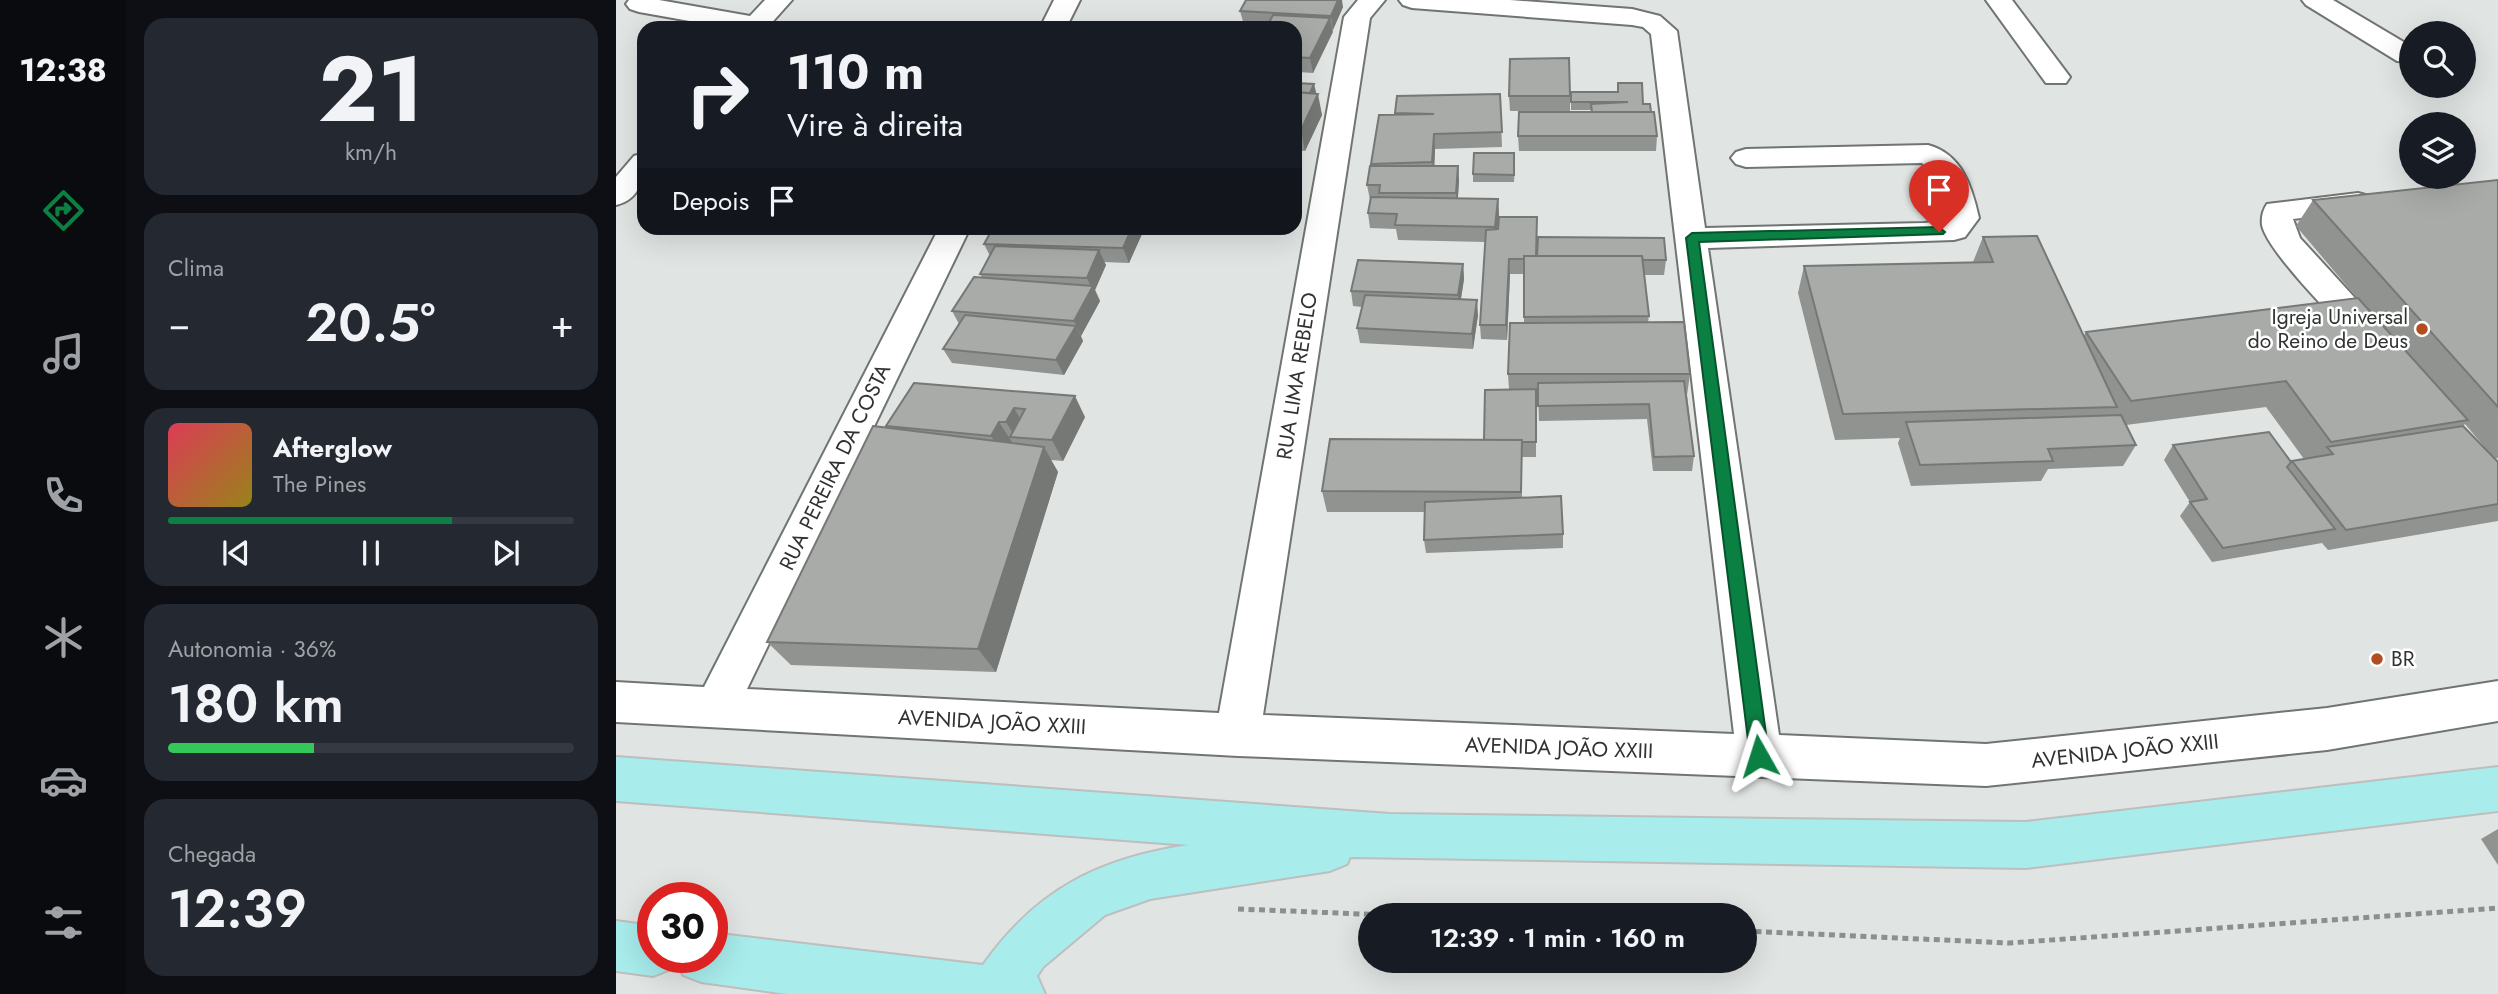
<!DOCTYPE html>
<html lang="pt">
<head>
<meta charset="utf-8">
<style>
	:root { --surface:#171b24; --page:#242831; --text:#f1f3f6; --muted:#9ea1a6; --line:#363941; --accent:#0b8043 }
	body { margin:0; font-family:Jost,sans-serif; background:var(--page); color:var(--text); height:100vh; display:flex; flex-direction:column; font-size:26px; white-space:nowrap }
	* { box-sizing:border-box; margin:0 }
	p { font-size:23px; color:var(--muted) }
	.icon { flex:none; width:38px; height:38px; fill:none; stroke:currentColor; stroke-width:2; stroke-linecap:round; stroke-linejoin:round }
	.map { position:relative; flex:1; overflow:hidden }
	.panel { display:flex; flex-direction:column; gap:18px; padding:18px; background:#0d0f14; width:490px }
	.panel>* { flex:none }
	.guide { position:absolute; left:21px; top:21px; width:665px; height:214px; border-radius:21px; box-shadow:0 7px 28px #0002; background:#171b24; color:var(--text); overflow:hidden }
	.fabs { position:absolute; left:1783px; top:21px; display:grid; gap:14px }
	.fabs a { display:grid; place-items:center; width:77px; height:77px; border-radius:50%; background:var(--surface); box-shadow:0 7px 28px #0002; font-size:35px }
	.speed { position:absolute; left:21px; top:882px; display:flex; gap:14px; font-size:35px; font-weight:700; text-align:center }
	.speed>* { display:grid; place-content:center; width:91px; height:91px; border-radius:50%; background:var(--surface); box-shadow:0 7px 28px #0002; line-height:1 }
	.speed .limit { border:10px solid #d22; background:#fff; color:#111 }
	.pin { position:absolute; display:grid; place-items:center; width:60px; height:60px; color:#fff; margin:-72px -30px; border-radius:50% 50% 50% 0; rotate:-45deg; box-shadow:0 0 7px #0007 }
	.pin .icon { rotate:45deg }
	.me { position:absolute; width:77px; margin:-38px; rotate:354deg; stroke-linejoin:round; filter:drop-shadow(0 0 5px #0008) }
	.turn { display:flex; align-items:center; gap:24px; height:147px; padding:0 35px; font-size:32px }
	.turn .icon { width:91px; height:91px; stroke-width:2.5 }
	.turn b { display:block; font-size:49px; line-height:60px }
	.then { display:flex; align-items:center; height:66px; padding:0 35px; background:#0003; gap:14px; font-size:26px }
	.big { font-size:52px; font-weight:600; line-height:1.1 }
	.panel .tile { flex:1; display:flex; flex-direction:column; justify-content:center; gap:10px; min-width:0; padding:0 24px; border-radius:21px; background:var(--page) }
	.panel .dial { align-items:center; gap:0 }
	.dial b { font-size:91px; line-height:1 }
	.song { display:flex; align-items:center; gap:21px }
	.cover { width:84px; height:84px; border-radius:10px; background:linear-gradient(135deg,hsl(350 70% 55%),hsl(50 70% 35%)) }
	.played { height:7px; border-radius:4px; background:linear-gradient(90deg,var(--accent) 70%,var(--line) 70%) }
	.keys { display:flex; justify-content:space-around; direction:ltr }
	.heat { display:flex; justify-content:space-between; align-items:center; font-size:38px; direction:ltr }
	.charge { height:10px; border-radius:5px; background:linear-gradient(90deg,#34c759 36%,var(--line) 0) }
	.trip { position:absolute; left:742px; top:903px; width:399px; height:70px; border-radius:35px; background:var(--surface); box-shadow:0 7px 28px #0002; font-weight:600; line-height:70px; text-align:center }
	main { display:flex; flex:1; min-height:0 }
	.menu { display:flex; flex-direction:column; width:126px; justify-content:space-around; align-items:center; background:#090b0e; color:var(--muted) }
	.menu .icon { width:49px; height:49px }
	.menu .current { color:var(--accent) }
	.menu b { font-size:32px; color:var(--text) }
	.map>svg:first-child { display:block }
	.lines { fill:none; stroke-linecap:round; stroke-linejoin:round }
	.minor-casing { stroke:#707472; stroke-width:4 }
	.major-casing { stroke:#bdbebd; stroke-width:4 }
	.path { stroke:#8c8f8d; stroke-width:5; stroke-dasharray:6 4.5; stroke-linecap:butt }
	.minor { fill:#fff; fill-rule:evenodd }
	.major { fill:#a8ecec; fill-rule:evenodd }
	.wall { fill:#909390; fill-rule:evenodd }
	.shaded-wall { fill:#767876 }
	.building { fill:#a8aba8; stroke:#767876; stroke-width:2 }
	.route { fill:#0b8043; stroke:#07532c; stroke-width:2 }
	.poi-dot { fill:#b24c21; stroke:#fff; stroke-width:2.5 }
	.labels { text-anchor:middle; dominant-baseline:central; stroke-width:5; stroke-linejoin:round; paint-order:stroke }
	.poi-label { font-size:21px; fill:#313332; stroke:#fff; text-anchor:end }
	.street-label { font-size:21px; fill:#313332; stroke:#fff }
</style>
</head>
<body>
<main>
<nav class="menu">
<b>12:38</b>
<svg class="icon current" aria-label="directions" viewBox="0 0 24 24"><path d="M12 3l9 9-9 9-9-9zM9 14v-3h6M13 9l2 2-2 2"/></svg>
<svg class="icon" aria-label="music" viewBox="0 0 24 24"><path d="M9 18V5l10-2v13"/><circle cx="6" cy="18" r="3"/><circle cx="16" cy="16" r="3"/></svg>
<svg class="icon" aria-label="phone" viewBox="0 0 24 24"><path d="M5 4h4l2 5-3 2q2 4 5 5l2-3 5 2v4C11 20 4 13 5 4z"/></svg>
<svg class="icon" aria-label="climate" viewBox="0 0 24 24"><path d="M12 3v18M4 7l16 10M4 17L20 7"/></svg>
<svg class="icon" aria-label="car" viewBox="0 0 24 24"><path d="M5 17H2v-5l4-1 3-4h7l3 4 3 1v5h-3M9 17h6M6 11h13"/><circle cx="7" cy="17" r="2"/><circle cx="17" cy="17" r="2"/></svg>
<svg class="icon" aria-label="filters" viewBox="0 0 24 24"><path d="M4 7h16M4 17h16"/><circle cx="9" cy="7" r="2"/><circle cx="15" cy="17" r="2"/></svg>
</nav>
<section class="panel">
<div class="tile dial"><b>21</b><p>km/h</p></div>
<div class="tile"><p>Clima</p>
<div class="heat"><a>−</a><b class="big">20.5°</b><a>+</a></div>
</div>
<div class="tile">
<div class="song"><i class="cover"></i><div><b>Afterglow</b><p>The Pines</p></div></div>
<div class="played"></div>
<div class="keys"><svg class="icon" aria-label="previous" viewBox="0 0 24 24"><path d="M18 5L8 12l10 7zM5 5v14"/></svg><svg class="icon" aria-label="pause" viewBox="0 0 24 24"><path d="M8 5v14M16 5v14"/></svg><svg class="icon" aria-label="next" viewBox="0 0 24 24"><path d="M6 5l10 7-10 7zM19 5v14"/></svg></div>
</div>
<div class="tile"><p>Autonomia · 36%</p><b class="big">180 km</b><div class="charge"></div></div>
<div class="tile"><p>Chegada</p><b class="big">12:39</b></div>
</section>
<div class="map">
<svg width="1882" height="994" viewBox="0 0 1882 994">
	<rect width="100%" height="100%" fill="#e0e4e2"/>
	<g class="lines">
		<g class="minor-casing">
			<path id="minor" d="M 13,0 L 43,0 L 134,16 L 149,0 L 176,0 L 151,28 L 113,28 L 23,12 L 14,9 L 10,4 Z
				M 438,0 L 464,0 L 450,28 L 424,28 Z
				M 742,0 L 769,0 L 754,18 L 647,715 L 1118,734 L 1035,34 L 1027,27 L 1016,25 L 796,8 L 787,5 L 783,0 L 894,0 L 1016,9 L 1044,16 L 1061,31 L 1089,228 L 1308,223 L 1329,221 L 1332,217 L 1322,180 L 1306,163 L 1130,167 L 1120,164 L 1115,158 L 1120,152 L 1130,149 L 1312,145 C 1346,154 1356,187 1363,218 L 1349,237 L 1338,240 L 1092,248 L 1163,735 L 1370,744 L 1711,708 L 1882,681 L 1882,721 L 1711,750 L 1370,786 L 622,756 L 0,722 L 0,682 L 88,687 L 323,228 L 354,228 L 131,689 L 603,713 L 728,17 Z
				M 1370,0 L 1396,0 L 1454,77 L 1450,83 L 1430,83 Z
				M 1686,0 L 1717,0 L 1796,47 L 1796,62 L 1781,61 L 1690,5 Z
				M 28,153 C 28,176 26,199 0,205 L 0,177 L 18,156 Z
				M 1742,193 L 1753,196 L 1757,203 L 1753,210 L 1677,219 L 1684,238 L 1770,332 L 1775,340 L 1770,348 L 1758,352 L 1746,348 C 1725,324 1651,252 1646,225 C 1645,217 1647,210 1651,204 Z"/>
		</g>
		<g class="major-casing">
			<path id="major" d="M 0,757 L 774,814 L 1410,822 L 1882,767 L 1882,811 L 1410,868 L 734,857 L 731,864 L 714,871 L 534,899 L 489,915 L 427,967 L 421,976 L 429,994 L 171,994 L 85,982 L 67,975 L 60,957 L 55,969 L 37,976 L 0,971 L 0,921 L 37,926 L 37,957 L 96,957 L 96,933 L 367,965 C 420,890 483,858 573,845 L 0,801 Z"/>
		</g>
		<path class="path" d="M 622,909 L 771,915
			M 1129,931 L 1393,943 L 1882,908"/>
		<use href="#minor" class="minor"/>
		<use href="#major" class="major"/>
	</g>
	<path class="wall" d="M 727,7 L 697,73 L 683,72 L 684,77 L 681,83 L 700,93 L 706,115 L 689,151 L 679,150 L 679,28 L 628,25 L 624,11 Z
		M 1002,83 L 1027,104 L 1035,112 L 1041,136 L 1040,151 L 903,151 L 902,136 L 975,112 L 975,110 L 955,110 L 955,92 L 1001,92 Z
		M 884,94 L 886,147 L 819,149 L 818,166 L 842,166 L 843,181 L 842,198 L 882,199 L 883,214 L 881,229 L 921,232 L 920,256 L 1050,260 L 1048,275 L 1028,275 L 1033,316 L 1032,322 L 1074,374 L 1071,395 L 1078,456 L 1076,471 L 1037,471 L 1031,419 L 923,421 L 922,395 L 920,395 L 920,457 L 906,457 L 906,498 L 947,534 L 947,548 L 810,553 L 808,540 L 809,512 L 711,512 L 706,491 L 868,440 L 893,389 L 892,374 L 908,323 L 908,274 L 894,274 L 891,340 L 865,339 L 864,325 L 869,242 L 782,240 L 780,229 L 754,228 L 752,213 L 754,200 L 751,185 L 756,166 L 755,164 L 780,115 L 781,96 Z
		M 893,96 L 954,96 L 954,111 L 894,111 Z
		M 899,161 L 898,182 L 857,182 L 857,174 Z
		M 1882,180 L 1882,458 L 1878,459 L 1882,462 L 1882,521 L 1712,550 L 1706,543 L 1596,562 L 1564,516 L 1574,502 L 1548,460 L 1557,445 L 1675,462 L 1688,459 L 1650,407 L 1510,425 L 1520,445 L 1507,466 L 1432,469 L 1425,481 L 1295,486 L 1282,443 L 1284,438 L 1219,440 L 1182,293 L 1188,266 L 1357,262 L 1367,237 L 1468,335 L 1470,332 L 1741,298 L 1680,226 L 1697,200 ZM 1849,424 L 1876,456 L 1847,426 Z
		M 377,228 L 523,228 L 526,234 L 513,263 L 488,262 L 490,265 L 479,290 L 484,301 L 465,336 L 467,341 L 448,375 L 336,363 L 327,349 L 343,324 L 336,311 L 366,277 L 364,274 L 374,256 L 368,244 Z
		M 847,264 L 848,279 L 845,299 L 862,315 L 857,349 L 744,343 L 741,328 L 746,307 L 737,306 L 735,291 Z
		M 298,383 L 469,417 L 447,461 L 435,460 L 442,472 L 380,672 L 175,665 L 151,642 L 271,428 L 270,426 Z
		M 1882,829 L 1882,865 L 1865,839 Z"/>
	<path class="shaded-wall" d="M 722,0 L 726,0 L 727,7 L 717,30 L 715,16 Z
		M 714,18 L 717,32 L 697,73 L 694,58 Z
		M 681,62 L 684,77 L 679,86 L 679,65 Z
		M 698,84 L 701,96 L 702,94 L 706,115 L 689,151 L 685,130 L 692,96 Z
		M 818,134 L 819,149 L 818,177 L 816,162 Z
		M 842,166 L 843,181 L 841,208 L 840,193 Z
		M 882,199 L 883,214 L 880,243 L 879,227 Z
		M 515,228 L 523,228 L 526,234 L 513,263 L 507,248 Z
		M 483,250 L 490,265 L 479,290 L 484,301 L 465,336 L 458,321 L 476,289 L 471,278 Z
		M 893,259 L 894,274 L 891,340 L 890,325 Z
		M 847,264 L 848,279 L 843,310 L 842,295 Z
		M 861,300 L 862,315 L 857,349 L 856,334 Z
		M 460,326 L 467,341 L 448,375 L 440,360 Z
		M 459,396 L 469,417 L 447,461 L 436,440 Z
		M 398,408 L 410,429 L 399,437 L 390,422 Z
		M 383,422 L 396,442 L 388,456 L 375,436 Z
		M 428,447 L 442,472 L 380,672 L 362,649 Z"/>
	<path class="building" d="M 630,0 L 722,0 L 715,16 L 624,11 Z
		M 657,15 L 714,18 L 694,58 L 679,57 L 679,28 L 650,28 Z
		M 953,58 L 954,96 L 893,96 L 894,59 Z
		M 679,83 L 698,84 L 694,93 L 679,92 Z
		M 1002,83 L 1026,83 L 1027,104 L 1034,104 L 1035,112 L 976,112 L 975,104 L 1012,102 L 955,102 L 955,92 L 1002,92 Z
		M 679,92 L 702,94 L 685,130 L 679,129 Z
		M 884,94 L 886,132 L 818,134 L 816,162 L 755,164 L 763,115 L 818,114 L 779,113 L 781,96 Z
		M 903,112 L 1038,112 L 1041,136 L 902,136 Z
		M 858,153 L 898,153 L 898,175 L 857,174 Z
		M 754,166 L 842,166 L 840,193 L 763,193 L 764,185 L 751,185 Z
		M 1882,180 L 1882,407 L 1697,200 Z
		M 755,197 L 882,199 L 879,227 L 779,225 L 781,214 L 752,213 Z
		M 883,217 L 921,217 L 920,256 L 908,256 L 908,259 L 893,259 L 890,325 L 864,325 L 870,230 L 882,229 Z
		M 377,228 L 516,228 L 507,248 L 368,244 Z
		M 1421,236 L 1501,407 L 1227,414 L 1188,266 L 1377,262 L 1367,237 Z
		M 922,237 L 1048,238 L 1050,260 L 1027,260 L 1026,256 L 921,256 Z
		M 379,246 L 483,250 L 471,278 L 364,274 Z
		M 908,256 L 1026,256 L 1033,316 L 908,317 Z
		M 742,260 L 847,264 L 842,295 L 735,291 Z
		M 358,277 L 477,286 L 458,321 L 336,311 Z
		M 749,295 L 861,300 L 856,334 L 741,328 Z
		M 1742,298 L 1852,420 L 1715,442 L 1670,381 L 1515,401 L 1470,332 Z
		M 349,315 L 460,326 L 440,360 L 327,349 Z
		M 1068,322 L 1074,374 L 892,374 L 894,323 Z
		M 1068,381 L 1078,456 L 1038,457 L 1033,404 L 922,406 L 922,383 Z
		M 298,383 L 459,396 L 436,440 L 394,437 L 409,409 L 398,408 L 390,422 L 383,422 L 375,436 L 270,426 Z
		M 920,389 L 920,442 L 906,442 L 906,440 L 868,440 L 869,390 Z
		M 1505,415 L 1520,445 L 1432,449 L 1437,461 L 1304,465 L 1290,422 Z
		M 257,426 L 428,447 L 362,649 L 151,642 Z
		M 1847,426 L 1882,462 L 1882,504 L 1730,530 L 1676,461 L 1717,454 L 1711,447 Z
		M 1653,432 L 1675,462 L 1671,467 L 1719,529 L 1607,548 L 1574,502 L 1591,499 L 1557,445 Z
		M 714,439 L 906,440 L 905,492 L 706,491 Z
		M 945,496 L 947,534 L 808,540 L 809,502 Z"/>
	<path class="route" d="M 1323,227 L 1329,232 L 1327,234 L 1083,242 L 1153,756 L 1150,762 L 1143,764 L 1137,762 L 1134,756 L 1070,238 L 1076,233 Z"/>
	<g class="poi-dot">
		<circle cx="1806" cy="329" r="7"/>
		<circle cx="1761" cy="659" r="7"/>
	</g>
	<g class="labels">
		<g class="poi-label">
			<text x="1792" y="317">Igreja Universal<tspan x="1792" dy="24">do Reino de Deus</tspan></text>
			<text x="1775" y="659" text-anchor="start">BR</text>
		</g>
		<g class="street-label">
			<text transform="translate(681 376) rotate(-81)">RUA LIMA REBELO</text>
			<text transform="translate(219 467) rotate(-64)">RUA PEREIRA DA COSTA</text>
			<text transform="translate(376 722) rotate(3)">AVENIDA JOÃO XXIII</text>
			<text transform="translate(943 748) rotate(2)">AVENIDA JOÃO XXIII</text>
			<text transform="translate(1509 751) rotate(-6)">AVENIDA JOÃO XXIII</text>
		</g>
	</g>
</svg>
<div class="fabs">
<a><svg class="icon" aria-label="search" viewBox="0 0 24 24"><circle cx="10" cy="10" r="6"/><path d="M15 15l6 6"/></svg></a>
<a><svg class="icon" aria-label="layers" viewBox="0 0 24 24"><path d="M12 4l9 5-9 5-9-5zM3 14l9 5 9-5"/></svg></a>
</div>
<div class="speed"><div class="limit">30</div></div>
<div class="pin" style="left:1323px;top:232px;background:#d93025"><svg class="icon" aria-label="arrive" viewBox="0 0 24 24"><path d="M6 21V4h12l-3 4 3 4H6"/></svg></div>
<svg class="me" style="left:1143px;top:756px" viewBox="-20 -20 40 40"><path d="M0-17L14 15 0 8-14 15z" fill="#0b8043" stroke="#fff" stroke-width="4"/></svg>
<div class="trip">12:39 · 1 min · 160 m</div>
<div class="guide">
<div class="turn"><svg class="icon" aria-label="right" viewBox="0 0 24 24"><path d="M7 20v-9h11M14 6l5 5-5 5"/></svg><div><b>110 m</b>Vire à direita</div></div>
<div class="then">Depois<svg class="icon" aria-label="arrive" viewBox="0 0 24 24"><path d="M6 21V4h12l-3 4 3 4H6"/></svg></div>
</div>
</div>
</main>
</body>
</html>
